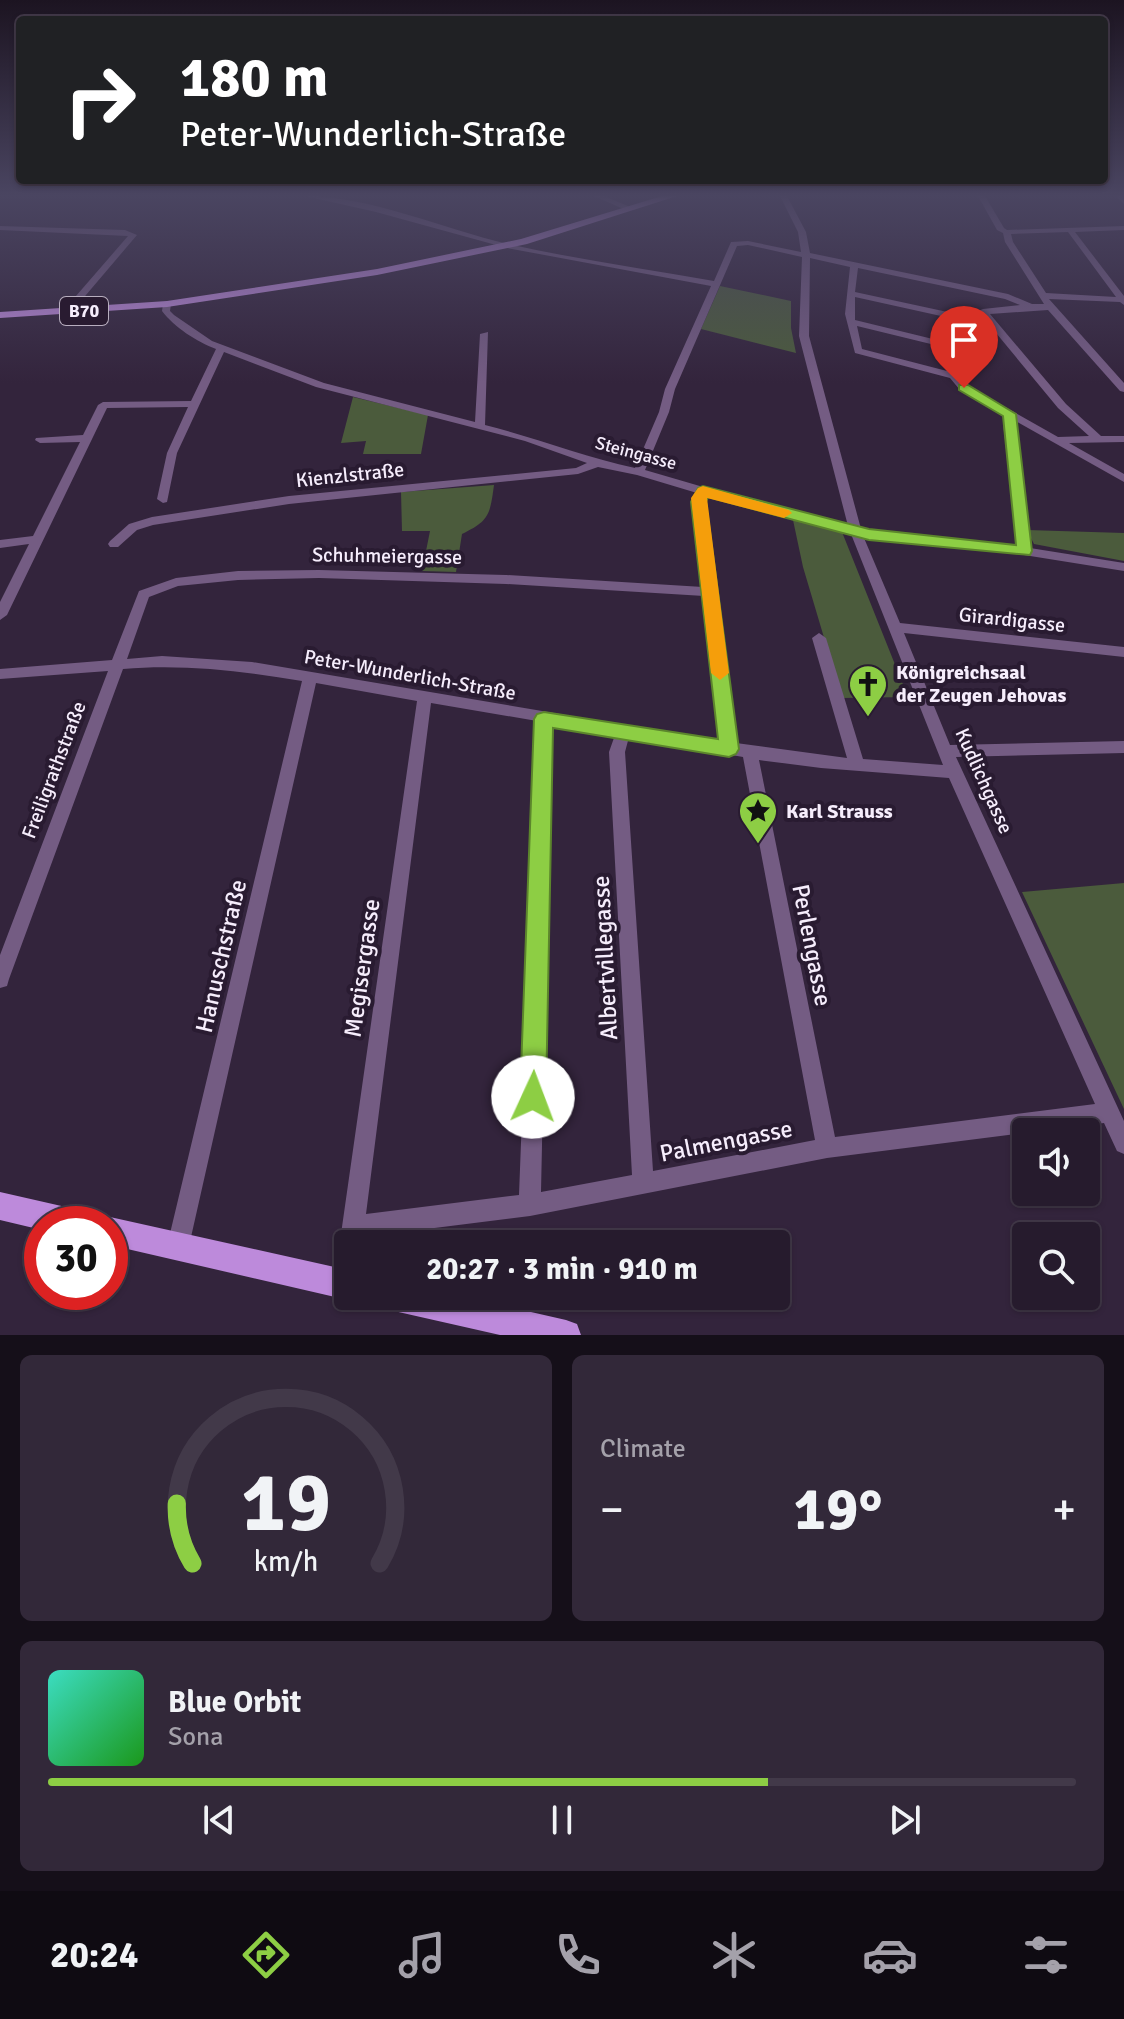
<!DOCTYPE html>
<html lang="en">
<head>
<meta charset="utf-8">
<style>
	:root { --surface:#261b2d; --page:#322839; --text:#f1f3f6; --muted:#a4a1aa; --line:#423949; --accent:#8dce44 }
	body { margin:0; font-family:Signika,sans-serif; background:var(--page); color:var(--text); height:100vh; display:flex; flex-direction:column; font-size:30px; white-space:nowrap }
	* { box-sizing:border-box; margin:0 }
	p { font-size:26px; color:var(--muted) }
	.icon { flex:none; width:44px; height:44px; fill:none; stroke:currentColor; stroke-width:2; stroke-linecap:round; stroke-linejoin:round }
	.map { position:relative; height:1335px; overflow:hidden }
	.side { display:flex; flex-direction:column; gap:20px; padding:20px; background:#150f19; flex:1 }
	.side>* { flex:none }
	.banner { position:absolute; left:16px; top:16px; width:1092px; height:168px; border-radius:8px; box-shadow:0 2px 6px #0004,0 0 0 2px var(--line); background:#202124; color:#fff; overflow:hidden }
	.buttons { position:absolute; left:1012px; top:1118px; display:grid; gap:16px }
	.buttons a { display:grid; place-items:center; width:88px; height:88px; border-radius:8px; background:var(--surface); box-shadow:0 2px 6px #0004,0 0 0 2px var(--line); font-size:40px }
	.speed { position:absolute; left:24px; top:1206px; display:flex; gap:16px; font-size:40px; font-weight:700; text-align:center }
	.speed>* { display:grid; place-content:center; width:104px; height:104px; border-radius:50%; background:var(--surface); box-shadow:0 2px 6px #0004,0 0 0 2px var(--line); line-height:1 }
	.speed .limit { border:12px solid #d22; background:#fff; color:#111 }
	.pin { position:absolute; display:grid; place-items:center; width:68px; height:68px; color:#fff; margin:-82px -34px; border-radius:50% 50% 50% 0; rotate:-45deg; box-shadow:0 0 8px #0007 }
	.pin .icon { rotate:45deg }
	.me { position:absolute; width:88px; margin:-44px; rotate:2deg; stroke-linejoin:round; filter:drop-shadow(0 0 6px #0008) }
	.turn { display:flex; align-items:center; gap:28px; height:168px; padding:0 32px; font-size:36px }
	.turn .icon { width:104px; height:104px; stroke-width:2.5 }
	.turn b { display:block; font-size:56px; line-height:68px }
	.big { font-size:60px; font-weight:700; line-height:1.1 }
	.side .widget { flex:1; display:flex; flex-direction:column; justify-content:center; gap:12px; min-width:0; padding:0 28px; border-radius:12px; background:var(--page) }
	.side .dial { align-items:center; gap:0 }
	.dial svg { height:208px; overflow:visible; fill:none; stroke:var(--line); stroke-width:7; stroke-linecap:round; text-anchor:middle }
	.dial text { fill:var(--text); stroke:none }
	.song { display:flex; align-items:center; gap:24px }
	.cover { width:96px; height:96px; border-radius:12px; background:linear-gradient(135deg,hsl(170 70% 55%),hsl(120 70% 35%)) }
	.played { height:8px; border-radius:4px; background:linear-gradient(90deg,var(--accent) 70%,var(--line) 70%) }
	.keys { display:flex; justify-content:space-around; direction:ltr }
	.heat { display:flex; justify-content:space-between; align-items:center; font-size:44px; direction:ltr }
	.side .tiles { flex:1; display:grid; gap:20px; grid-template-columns:1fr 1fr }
	.widget:last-child { grid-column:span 2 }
	.trip { position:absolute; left:334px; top:1230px; width:456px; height:80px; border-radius:8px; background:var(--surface); box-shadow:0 2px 6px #0004,0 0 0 2px var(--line); font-weight:700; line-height:80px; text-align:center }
	.menu { display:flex; height:128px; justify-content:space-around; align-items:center; background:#0f0b12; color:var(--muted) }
	.menu .icon { width:56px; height:56px }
	.menu .selected { color:var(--accent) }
	.menu b { font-size:36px; color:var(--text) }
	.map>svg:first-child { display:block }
	.green { fill:#4b5b3c }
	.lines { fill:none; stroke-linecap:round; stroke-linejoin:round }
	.minor { fill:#745c83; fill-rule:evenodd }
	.major { fill:#bd8adb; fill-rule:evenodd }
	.route { fill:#8dce44; stroke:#5c862c; stroke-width:2 }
	.slow { fill:#f59e0b }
	.labels { text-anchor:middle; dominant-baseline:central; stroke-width:8; stroke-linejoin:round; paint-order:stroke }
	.shield { fill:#291b31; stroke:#b8aebf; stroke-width:2 }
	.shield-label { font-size:18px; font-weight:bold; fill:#f6edfc }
	.far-street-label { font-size:18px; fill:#f6edfc; stroke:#291b31 }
	.street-label { font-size:20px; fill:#f6edfc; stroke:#291b31 }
	.poi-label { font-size:20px; font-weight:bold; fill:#f6edfc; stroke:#291b31; text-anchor:start }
	.near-street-label { font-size:24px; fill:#f6edfc; stroke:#291b31 }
</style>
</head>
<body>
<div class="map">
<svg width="1124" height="1335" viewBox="0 0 1124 1335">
	<rect width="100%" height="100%" fill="#33243c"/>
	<path class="green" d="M 720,286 L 791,301 L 791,328 L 796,353 L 701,329 Z
		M 353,397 L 428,415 L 421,454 L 363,454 L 366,441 L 341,443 Z
		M 494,485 C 490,515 489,521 462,534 L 456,572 L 422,571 L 430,531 L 402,531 L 401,492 Z
		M 793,520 L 842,532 L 908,697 L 842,698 L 803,567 Z
		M 1027,530 L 1124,533 L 1124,561 L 1034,544 Z
		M 1124,883 L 1124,1109 L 1022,892 Z"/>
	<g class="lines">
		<path class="minor" d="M 305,196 C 370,196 444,229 508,244 C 575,259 645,269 714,281 L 731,242 L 748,241 L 801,252 L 798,232 L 780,196 L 787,196 L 806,232 L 810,253 L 1008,294 L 1032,304 L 1044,304 L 1005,242 L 1003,233 L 997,230 L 978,196 L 985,196 L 1004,228 L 1007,230 L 1124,226 L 1124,230 L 1075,232 L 1124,296 L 1124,305 L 1120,302 L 1049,299 L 1124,383 L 1124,392 L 1120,391 L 1048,310 L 990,314 L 1066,404 L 1101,436 L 1124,436 L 1124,442 L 1069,443 L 1124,474 L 1124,482 L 1014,420 L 1030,548 L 1124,563 L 1124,571 L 1024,555 L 864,538 L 900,623 L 1124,647 L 1124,657 L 904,633 L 950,745 L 1124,741 L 1124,753 L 956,757 L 1124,1121 L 1124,1154 L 1117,1151 L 1104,1123 L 827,1158 L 530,1216 L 363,1237 L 362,1244 L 348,1244 L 348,1254 L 343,1252 L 340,1244 L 342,1227 L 417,701 L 316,683 L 189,1246 L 186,1254 L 178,1257 L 170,1254 L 167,1246 L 302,681 C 243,671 183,664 123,669 L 9,979 L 7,986 L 0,988 L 0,955 L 108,671 L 0,679 L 0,669 L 112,660 L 139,591 L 176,578 L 238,571 L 319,570 L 506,575 L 703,587 L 693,502 L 697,493 L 637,475 L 598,467 L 578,474 L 289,504 L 153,525 L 137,530 L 118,547 L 110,547 L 108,544 L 110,541 L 129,524 L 152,517 L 289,496 L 576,468 L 587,463 L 525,441 L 316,387 L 224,352 L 177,453 L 167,502 L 163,503 L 157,499 L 167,453 L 188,407 L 107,408 L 7,615 L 0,620 L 0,602 L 29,544 L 0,548 L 0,540 L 33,536 L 80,442 L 40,443 L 35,440 L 36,438 L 83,435 L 98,405 L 103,402 L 191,401 L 216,349 C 197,342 174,327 162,311 L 163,304 L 167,301 L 171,304 L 170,311 L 174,315 L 212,341 L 324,383 L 475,422 L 480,334 L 488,332 L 485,425 C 536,438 584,457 635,468 L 659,412 L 665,389 L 711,286 L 507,248 L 376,212 ZM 1068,232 L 1116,297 L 1046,293 L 1013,242 L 1011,234 ZM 748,245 L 802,257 L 799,336 L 848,526 L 765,505 L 645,470 L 669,412 L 675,389 L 737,246 ZM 810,258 L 850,267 L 845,314 L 855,353 L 950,378 L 960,390 L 1004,415 L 1003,423 L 1017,546 L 861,529 L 809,336 ZM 858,268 L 1005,299 L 1020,305 L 983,309 L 966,316 L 855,292 ZM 855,297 L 959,320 L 947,331 L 941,341 L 855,320 ZM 982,316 L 1058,408 L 1089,436 L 1058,437 L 968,386 L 958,375 L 948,344 L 962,326 ZM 857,326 L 939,346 L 947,371 L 862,349 ZM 707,496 L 851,534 L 943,765 L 863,759 L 826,638 L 819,633 L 812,638 L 847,758 L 736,743 L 705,502 ZM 319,578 L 506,584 L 704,596 L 720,741 L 252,662 L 162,656 L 127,659 L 149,597 L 178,586 L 238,580 ZM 431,703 L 537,721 L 519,1195 L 366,1214 ZM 551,724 L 615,735 L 609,752 L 632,1175 L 541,1192 ZM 629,737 L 743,757 L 815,1140 L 653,1171 L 625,752 ZM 759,760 L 821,768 L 949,778 L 1095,1104 L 835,1137 Z
			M 594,196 L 604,196 L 635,209 L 628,211 Z
			M 1116,196 L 1123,196 L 1124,204 Z
			M 0,226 L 125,230 L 137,235 L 69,315 L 66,316 L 62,313 L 63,311 L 128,236 L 0,230 Z"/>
		<path class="major" d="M 662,196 L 677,196 L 527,244 L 377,275 L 167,307 L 0,318 L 0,312 L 167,301 L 377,269 L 521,239 Z
			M 0,1192 L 79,1210 L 89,1214 L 93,1224 L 42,1224 L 42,1230 L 0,1220 Z
			M 110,1217 L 348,1270 L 348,1296 L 357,1296 L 348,1300 L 110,1245 L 110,1224 L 99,1224 Z
			M 379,1296 L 460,1296 L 566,1320 L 577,1324 L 581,1335 L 500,1335 L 394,1311 L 384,1306 Z"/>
	</g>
	<linearGradient id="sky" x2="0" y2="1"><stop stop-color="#1c1421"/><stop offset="0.51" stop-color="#4a4561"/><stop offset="1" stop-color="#4a4561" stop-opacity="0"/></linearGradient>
	<rect width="1124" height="383" fill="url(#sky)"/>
	<path class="route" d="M 959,385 L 968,385 L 1016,414 L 1032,551 L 1030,555 L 869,540 L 708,497 L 706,502 L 739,749 L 736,754 L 729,757 L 553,728 L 546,1097 L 542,1106 L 533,1110 L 524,1106 L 520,1097 L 534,719 L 537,714 L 544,712 L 718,739 L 691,502 L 698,488 L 703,486 L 869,529 L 1016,545 L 1003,416 L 959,390 Z"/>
	<path class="slow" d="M 703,486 L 789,510 L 792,513 L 784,518 L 707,498 L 729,673 L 720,680 L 711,673 L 691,498 L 698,488 Z"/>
	<defs>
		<g id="church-pin" transform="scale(2)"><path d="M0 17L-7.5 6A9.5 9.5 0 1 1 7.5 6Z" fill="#8dce44" stroke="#291b31"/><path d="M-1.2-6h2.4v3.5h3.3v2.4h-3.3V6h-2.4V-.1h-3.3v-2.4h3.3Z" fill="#111"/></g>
		<g id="sight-pin" transform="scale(2)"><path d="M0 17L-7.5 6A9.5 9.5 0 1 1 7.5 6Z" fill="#8dce44" stroke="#291b31"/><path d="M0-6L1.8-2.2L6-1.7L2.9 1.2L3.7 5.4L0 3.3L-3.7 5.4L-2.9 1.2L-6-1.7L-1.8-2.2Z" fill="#111"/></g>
	</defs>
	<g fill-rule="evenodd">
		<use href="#church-pin" x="868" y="684"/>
		<use href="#sight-pin" x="758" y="811"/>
	</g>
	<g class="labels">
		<rect class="shield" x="60" y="297" width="48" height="28" rx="6"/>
		<g class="shield-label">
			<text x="84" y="311">B70</text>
		</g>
		<g class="far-street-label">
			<text transform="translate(636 453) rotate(15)">Steingasse</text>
		</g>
		<g class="street-label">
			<text transform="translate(350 475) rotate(-6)">Kienzlstraße</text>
			<text transform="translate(387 556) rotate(1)">Schuhmeiergasse</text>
			<text transform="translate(1012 620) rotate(6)">Girardigasse</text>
			<text transform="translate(410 675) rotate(10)">Peter-Wunderlich-Straße</text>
			<text transform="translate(54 770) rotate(-69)">Freiligrathstraße</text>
			<text transform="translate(984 781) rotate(66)">Kudlichgasse</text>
		</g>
		<g class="poi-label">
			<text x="896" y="672">Königreichsaal<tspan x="896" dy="23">der Zeugen Jehovas</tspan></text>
			<text x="786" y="811">Karl Strauss</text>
		</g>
		<g class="near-street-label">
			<text transform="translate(812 945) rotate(79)">Perlengasse</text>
			<text transform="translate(221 956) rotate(-77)">Hanuschstraße</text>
			<text transform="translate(605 958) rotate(-93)">Albertvillegasse</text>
			<text transform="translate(362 968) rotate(-82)">Megisergasse</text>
			<text transform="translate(726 1141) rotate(-11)">Palmengasse</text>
		</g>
	</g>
</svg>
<div class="buttons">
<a><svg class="icon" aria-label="sound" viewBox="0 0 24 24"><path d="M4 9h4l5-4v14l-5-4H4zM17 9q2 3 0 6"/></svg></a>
<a><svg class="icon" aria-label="search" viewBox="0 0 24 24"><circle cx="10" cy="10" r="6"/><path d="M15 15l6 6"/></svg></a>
</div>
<div class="speed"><div class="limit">30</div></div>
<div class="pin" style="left:964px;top:388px;background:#d93025"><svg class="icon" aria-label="arrive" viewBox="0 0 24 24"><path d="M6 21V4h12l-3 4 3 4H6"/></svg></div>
<svg class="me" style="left:533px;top:1097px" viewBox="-20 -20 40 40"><circle r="19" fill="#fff"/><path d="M0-13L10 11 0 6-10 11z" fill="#8dce44"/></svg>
<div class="trip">20:27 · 3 min · 910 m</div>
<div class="banner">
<div class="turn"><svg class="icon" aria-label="right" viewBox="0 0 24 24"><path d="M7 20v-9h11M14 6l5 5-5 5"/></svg><div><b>180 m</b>Peter-Wunderlich-Straße</div></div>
</div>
</div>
<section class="side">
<div class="tiles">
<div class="widget dial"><svg viewBox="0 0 100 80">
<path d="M14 69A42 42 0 1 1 86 69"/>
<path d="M14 69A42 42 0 0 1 8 46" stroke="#8dce44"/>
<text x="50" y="56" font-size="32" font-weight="700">19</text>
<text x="50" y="72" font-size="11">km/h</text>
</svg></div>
<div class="widget"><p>Climate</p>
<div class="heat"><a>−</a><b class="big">19°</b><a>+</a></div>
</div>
<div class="widget">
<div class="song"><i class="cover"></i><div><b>Blue Orbit</b><p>Sona</p></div></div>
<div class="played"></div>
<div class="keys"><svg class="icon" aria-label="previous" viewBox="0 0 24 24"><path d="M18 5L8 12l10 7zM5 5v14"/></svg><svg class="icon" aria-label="pause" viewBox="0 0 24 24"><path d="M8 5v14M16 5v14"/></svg><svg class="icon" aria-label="next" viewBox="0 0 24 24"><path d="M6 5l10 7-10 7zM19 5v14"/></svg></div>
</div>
</div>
</section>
<nav class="menu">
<b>20:24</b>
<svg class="icon selected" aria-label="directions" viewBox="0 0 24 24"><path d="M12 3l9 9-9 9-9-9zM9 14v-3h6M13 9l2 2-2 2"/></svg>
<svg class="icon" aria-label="music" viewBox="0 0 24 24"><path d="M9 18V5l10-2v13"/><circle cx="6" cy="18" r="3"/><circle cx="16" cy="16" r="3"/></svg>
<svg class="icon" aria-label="phone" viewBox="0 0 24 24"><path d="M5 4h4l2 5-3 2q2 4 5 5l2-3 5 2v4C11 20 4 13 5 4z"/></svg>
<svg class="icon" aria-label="climate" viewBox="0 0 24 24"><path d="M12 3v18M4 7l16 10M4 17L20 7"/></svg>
<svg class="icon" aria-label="car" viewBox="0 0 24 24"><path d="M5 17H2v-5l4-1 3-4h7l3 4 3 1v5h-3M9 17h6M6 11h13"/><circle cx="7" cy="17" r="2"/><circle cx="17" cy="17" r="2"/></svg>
<svg class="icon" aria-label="filters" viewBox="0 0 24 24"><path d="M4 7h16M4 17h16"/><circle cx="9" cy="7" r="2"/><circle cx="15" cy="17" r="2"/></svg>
</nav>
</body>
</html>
